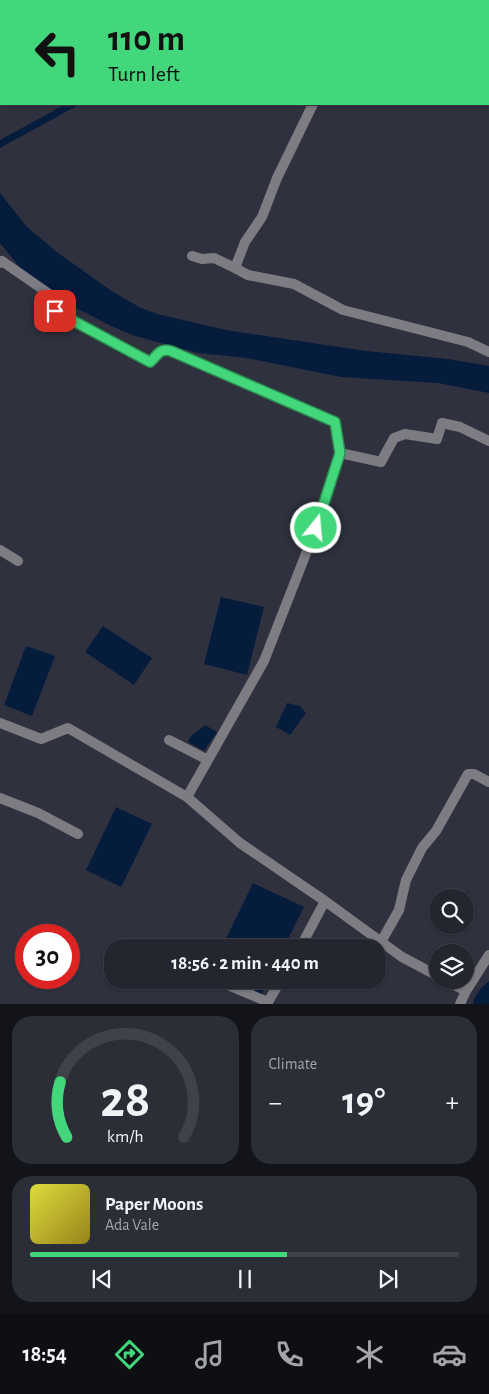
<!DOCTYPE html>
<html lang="en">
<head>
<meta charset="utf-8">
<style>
	:root { --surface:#23252f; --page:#2b2d37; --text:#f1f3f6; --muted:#a3a5aa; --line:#40424b; --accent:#42d77b }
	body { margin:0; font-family:"Alegreya Sans",sans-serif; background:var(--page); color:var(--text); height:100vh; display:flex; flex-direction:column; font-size:19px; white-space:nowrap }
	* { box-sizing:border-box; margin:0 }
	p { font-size:16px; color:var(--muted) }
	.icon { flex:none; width:28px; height:28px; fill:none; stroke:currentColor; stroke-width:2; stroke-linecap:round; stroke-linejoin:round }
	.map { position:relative; height:1004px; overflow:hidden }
	.drawer { display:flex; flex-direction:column; gap:12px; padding:12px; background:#13141a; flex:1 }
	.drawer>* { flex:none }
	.hud { position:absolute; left:0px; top:0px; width:490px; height:105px; box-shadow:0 1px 4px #0004,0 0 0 1px var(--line); background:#42d77b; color:#111; overflow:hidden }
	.buttons { position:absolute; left:429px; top:889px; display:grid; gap:10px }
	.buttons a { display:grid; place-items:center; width:45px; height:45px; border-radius:50%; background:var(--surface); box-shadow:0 1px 4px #0004,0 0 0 1px var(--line); font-size:25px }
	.speed { position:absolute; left:15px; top:924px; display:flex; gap:10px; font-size:25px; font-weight:700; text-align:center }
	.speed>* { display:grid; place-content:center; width:65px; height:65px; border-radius:50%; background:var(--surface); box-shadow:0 1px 4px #0004,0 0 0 1px var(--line); line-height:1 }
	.speed .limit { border:8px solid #d22; background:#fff; color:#111 }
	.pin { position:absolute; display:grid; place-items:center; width:42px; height:42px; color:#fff; margin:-21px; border-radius:10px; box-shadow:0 2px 8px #0006 }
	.me { position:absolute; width:55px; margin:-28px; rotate:17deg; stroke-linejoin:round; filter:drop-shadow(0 0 4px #0008) }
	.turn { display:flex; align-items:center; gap:18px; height:105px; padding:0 25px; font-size:22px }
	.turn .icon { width:65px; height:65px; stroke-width:2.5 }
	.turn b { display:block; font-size:35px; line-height:42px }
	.big { font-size:38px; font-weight:600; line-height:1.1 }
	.drawer .widget { flex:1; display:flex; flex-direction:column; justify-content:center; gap:8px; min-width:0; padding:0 18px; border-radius:20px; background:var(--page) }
	.drawer .dial { align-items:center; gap:0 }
	.dial svg { height:130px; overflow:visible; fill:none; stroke:var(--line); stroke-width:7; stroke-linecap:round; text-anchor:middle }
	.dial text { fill:var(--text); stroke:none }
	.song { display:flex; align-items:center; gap:15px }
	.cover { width:60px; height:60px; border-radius:8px; background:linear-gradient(135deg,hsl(60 70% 55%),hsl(50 70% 35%)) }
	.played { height:5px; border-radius:2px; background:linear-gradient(90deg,var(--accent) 60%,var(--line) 60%) }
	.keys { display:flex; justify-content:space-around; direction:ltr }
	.heat { display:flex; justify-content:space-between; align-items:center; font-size:28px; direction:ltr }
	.drawer .tiles { flex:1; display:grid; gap:12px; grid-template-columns:1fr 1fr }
	.widget:last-child { grid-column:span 2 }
	.trip { position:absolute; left:104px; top:939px; width:282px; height:50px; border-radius:20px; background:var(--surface); box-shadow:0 1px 4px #0004,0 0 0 1px var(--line); font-weight:600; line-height:50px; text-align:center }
	.tab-bar { display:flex; height:80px; justify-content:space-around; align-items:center; background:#0e0f13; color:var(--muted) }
	.tab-bar .icon { width:35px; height:35px }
	.tab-bar .current { color:var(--accent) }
	.tab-bar b { font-size:22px; color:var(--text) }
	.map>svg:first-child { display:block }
	.water { fill:#061c3d }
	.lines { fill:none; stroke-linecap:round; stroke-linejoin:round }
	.canal { stroke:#061c3d; stroke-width:7 }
	.minor { stroke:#7d7c83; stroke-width:10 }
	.route-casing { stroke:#2b8c50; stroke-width:12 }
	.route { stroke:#42d77b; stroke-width:9 }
</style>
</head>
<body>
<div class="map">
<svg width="489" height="1004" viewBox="0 0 489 1004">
	<rect width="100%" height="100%" fill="#2f313f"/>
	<path class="water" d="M 0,193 L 27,227 L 57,252 L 110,290 L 139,307 L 157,314 L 226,330 L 366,351 L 448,359 L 489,366 L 489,393 L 438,383 L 341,377 L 246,358 L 198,353 L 135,336 L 113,327 L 78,309 L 22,270 L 0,243 Z
		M 221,597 L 264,607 L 247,675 L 204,664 Z
		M 103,626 L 152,658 L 134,685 L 85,652 Z
		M 26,646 L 55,656 L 32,716 L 4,705 Z
		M 287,703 L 300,706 L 306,713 L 290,735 L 276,727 Z
		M 205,725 L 217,732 L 204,751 L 188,742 L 190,737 Z
		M 116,807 L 152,824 L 121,887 L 86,870 Z
		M 253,883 L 304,907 L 284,947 L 222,947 Z
		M 233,980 L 268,980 L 262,994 Z
		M 489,981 L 489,1004 L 473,1004 C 474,994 482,987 489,981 Z"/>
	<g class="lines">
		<path class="canal" d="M 210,1 L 210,0
			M 0,144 L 73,104"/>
		<path class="minor" d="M 313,104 L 277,178 L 262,217 L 245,242 L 235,268 L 248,275 L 294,284 L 343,310 L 468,342 L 489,352
			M 192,256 L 202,259 L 214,258 L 235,268
			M 0,263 L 2,261 L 58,300 L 55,311 L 150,362 C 158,355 159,348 171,351 L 335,422 L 340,453 L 381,462 L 394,438 L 405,434 L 437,439 L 442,423 L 460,427 L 489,441
			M 340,453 L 316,528 L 264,661 L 187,797 L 240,843 L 325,901 L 402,957 L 438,976
			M 0,550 L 18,561
			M 0,723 L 41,739 L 68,728 L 187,797
			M 169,740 L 208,760
			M 0,798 L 38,813 L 78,834
			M 381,942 L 399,910 L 406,880 L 422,848 L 436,831 L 468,774 L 474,774 L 489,782
			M 300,948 L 325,901
			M 216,980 L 268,1002 L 281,980
			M 445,980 L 466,991 L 460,1004
			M 466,991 L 489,955"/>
	</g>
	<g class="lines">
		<g class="route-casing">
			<path id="route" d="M 55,311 L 150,362 C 158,355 159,348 171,351 L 335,422 L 340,453 L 316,528"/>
		</g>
		<use href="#route" class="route"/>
	</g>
</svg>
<div class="buttons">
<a><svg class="icon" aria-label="search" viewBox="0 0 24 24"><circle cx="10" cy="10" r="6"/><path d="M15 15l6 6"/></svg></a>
<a><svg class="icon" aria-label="layers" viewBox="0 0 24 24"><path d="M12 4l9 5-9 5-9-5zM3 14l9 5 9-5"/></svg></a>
</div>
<div class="speed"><div class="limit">30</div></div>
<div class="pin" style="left:55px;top:311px;background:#d93025"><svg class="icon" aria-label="arrive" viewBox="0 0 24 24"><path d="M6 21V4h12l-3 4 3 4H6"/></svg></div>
<svg class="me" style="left:316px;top:528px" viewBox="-20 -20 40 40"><circle r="17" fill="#42d77b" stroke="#fff" stroke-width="3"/><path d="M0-11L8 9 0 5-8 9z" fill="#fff"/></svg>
<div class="trip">18:56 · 2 min · 440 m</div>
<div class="hud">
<div class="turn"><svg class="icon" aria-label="left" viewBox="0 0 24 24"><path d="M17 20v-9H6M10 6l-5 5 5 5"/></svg><div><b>110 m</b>Turn left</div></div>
</div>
</div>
<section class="drawer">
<div class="tiles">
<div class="widget dial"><svg viewBox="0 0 100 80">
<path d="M14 69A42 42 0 1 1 86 69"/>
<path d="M14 69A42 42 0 0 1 10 35" stroke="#42d77b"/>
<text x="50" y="56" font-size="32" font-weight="700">28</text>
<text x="50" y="72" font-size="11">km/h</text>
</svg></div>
<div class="widget"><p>Climate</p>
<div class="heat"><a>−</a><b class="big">19°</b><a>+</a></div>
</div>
<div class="widget">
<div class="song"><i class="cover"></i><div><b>Paper Moons</b><p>Ada Vale</p></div></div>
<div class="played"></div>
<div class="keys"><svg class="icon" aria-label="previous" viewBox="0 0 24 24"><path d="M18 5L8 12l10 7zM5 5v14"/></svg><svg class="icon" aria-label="pause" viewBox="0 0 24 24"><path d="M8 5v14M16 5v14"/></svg><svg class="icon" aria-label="next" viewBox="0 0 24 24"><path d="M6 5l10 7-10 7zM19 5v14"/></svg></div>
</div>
</div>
</section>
<nav class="tab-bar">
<b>18:54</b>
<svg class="icon current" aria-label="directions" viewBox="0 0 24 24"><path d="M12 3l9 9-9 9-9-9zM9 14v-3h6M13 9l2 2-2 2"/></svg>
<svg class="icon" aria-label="music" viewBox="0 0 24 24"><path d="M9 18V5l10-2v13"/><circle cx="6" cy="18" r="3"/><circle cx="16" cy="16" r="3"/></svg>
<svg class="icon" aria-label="phone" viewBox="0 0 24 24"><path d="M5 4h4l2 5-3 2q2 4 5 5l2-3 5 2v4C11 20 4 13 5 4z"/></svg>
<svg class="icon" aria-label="climate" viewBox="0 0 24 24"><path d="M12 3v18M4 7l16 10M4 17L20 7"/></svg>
<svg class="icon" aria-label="car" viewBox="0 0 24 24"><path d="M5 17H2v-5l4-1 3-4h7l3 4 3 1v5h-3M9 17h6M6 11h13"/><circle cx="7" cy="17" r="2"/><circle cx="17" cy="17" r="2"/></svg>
</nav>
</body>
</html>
